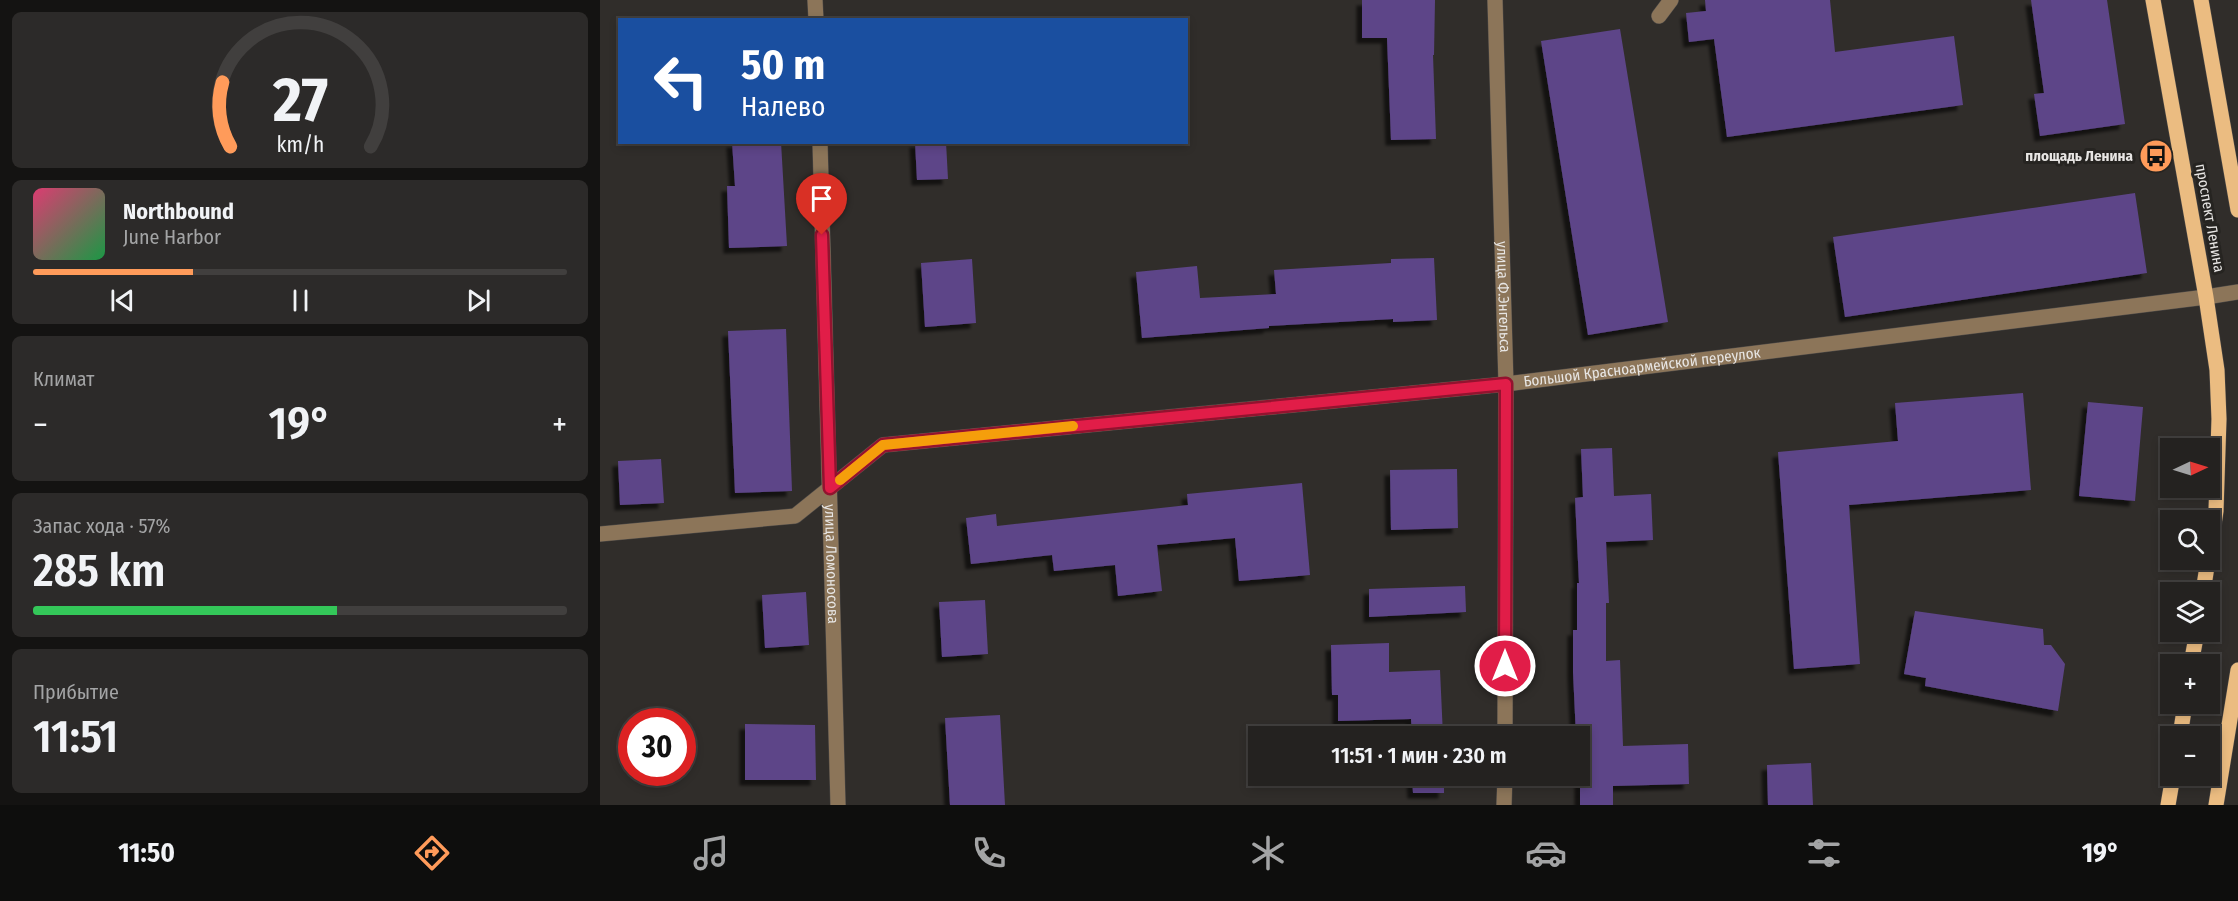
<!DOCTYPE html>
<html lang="ru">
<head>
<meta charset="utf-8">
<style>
	:root { --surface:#242220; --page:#2c2a29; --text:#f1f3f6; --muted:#a3a4a5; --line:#413f3e; --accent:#ff9b5a }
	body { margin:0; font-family:"Fira Sans Condensed",sans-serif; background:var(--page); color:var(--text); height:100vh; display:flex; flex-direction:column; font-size:22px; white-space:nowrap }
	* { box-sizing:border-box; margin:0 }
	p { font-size:20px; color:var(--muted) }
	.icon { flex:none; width:33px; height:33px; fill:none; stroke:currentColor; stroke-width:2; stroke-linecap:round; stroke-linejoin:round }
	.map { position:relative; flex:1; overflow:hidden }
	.details { display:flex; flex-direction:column; gap:12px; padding:12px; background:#141312; width:600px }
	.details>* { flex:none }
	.guide { position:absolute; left:18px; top:18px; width:570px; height:126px; border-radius:0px; box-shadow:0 3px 9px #0003,0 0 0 2px var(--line); background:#1a4fa0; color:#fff; overflow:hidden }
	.needle { width:39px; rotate:86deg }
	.buttons { position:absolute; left:1560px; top:438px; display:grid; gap:12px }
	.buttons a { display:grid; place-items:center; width:60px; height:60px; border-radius:0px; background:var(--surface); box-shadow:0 3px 9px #0003,0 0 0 2px var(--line); font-size:30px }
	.speed { position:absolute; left:18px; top:708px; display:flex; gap:12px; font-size:30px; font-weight:700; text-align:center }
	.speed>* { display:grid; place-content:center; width:78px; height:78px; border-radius:50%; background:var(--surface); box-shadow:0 3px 9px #0003,0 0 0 2px var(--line); line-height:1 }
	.speed .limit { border:9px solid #d22; background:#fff; color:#111 }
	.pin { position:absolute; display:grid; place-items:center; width:51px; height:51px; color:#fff; margin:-62px -26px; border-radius:50% 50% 50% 0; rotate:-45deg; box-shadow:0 0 6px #0007 }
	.pin .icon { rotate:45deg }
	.me { position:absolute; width:66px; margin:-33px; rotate:0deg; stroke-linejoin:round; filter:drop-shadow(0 0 4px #0008) }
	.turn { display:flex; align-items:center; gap:21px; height:126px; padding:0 24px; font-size:27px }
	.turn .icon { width:78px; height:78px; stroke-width:2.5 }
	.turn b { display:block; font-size:42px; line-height:51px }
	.big { font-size:45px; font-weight:600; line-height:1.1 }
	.details .card { flex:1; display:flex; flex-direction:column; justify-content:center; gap:9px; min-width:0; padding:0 21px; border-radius:9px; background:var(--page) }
	.details .dial { align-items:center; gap:0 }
	.dial svg { height:156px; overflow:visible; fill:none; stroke:var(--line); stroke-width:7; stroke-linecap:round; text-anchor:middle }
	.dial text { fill:var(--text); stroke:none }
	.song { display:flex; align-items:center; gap:18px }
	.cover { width:72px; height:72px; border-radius:9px; background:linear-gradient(135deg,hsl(340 70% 55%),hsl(140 70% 35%)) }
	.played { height:6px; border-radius:3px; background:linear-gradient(90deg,var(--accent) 30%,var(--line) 30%) }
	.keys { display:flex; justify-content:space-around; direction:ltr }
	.heat { display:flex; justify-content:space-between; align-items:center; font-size:33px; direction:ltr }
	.charge { height:9px; border-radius:4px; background:linear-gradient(90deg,#34c759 57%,var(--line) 0) }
	.trip { position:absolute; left:648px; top:726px; width:342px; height:60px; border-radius:0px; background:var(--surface); box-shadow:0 3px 9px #0003,0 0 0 2px var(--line); font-weight:600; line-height:60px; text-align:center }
	.dock { display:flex; height:96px; justify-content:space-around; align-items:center; background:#0e0e0d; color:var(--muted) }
	.dock .icon { width:42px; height:42px }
	.dock .on { color:var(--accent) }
	.dock b { font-size:27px; color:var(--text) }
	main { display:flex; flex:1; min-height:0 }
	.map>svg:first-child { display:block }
	.building { fill:#5d4588; filter:url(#shadow) }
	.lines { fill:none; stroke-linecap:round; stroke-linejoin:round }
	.minor-casing { stroke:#4d4a48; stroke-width:16 }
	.major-casing { stroke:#4d4a48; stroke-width:16 }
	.minor { stroke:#8c7559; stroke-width:15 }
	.major { stroke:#ebbc81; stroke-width:15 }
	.route-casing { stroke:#92132f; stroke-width:15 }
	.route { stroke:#e11d48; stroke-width:10 }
	.slow { stroke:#f59e0b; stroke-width:10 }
	.labels { text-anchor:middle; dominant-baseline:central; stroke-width:6; stroke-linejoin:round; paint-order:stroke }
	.poi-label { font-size:15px; font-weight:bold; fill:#e7e5e3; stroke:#262421; text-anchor:end }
	.street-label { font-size:15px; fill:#e7e5e3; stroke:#262421 }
</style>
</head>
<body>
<main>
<section class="details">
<div class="card dial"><svg viewBox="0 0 100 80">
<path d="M14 69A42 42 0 1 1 86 69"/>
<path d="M14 69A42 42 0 0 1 10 36" stroke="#ff9b5a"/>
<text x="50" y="56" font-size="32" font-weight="700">27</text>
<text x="50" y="72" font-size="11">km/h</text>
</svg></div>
<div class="card">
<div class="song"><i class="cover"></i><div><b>Northbound</b><p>June Harbor</p></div></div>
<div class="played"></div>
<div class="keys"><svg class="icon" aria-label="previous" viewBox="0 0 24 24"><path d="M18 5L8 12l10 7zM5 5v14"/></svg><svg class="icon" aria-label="pause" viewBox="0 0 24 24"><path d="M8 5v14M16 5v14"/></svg><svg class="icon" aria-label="next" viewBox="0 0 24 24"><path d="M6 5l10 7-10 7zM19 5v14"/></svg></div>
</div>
<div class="card"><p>Климат</p>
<div class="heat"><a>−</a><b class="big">19°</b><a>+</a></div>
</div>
<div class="card"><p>Запас хода · 57%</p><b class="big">285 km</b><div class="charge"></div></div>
<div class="card"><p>Прибытие</p><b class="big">11:51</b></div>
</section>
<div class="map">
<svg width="1638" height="805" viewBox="0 0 1638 805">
	<defs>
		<filter id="shadow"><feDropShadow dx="-5.5" dy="5.5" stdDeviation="1.5" flood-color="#0009"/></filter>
	</defs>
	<rect width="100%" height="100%" fill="#302d2a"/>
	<path class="building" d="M 762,0 L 835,0 L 834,55 L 833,55 L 836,139 L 791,140 L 787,38 L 762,38 Z
		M 1105,0 L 1230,0 L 1235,52 L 1354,36 L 1363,105 L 1127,137 L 1114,39 L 1089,42 L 1086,13 L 1106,11 Z
		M 1431,0 L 1507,0 L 1525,124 L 1440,136 L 1434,94 L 1444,93 Z
		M 1020,29 L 1068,322 L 988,335 L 941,41 Z
		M 132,142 L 181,142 L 187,246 L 129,248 L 127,186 L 135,186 Z
		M 315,142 L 346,142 L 348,179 L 317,180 Z
		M 1535,193 L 1547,273 L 1245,317 L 1233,237 Z
		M 834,258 L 837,320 L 793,322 L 793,319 L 669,326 L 669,328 L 542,338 L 536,272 L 597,266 L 600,298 L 676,294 L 674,270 L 791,263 L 791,259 Z
		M 372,259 L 376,323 L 325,327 L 321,263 Z
		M 186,329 L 192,491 L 135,493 L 128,331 Z
		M 1423,393 L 1431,490 L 1249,505 L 1260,664 L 1194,669 L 1178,452 L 1298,441 L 1295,403 Z
		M 1488,402 L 1543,407 L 1535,501 L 1479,496 Z
		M 1012,448 L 1014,496 L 1051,494 L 1053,540 L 1006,542 L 1009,603 L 1006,603 L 1006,661 L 1020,660 L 1023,746 L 1088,744 L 1089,784 L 1013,786 L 1013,805 L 980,805 L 980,736 L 976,736 L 973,672 L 973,630 L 977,630 L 977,583 L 979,583 L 975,498 L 983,497 L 981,449 Z
		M 61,459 L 64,503 L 20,505 L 18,461 Z
		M 857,469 L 858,528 L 791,530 L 790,470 Z
		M 702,483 L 710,575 L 639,581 L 635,538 L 557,545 L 562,591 L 518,596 L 515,565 L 454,571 L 452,555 L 371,564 L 366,518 L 396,514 L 397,526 L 588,505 L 587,494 Z
		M 865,586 L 866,612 L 769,617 L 769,589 Z
		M 206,592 L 209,645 L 165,648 L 162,595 Z
		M 385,600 L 388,654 L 342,657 L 339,602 Z
		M 1315,611 L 1443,629 L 1444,645 L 1451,645 L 1465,664 L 1458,711 L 1325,686 L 1326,678 L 1304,674 Z
		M 789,643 L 789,672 L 840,670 L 843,736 L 812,736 L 811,719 L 738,721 L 738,695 L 732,695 L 731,645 Z
		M 400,715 L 405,805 L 350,805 L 345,718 Z
		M 145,724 L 215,725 L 216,780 L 145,780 Z
		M 1211,763 L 1213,805 L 1168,805 L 1167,765 Z
		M 812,776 L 844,776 L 844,793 L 813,793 Z"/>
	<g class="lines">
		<g class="minor-casing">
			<g id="minor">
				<path d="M 215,0 L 216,20"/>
				<path id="s1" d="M 895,0 L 906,384 L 905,736"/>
				<path d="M 1059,16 L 1071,0"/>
				<path id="s2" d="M 220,142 L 238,805"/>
				<path id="s3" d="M 0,534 L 195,516 L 283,445 L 906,384 L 1606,297 L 1638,292"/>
				<path d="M 904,805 L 905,776"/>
			</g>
		</g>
		<g class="major-casing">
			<path id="major" d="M 1553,0 L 1606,297 L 1617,370 L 1619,419 L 1616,511 L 1610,552
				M 1601,0 L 1638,210
				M 1603,592 L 1608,560
				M 1591,664 L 1597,632
				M 1580,736 L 1585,704
				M 1568,805 L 1573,776
				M 1616,805 L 1638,670"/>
		</g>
		<use href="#minor" class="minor"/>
		<use href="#major" class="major"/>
	</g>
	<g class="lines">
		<g class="route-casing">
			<path id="route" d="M 222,235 L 230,488 L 283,445 L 906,384 L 905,666"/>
		</g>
		<use href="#route" class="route"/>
		<path class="slow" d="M 240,480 L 283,445 L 473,426"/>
	</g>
	<defs>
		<g id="bus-disc" transform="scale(1.725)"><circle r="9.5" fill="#ff9b5a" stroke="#262421"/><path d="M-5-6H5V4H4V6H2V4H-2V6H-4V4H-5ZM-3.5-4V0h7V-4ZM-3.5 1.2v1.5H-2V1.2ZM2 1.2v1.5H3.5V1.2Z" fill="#111"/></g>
	</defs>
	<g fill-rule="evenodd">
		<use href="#bus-disc" x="1556" y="156"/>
	</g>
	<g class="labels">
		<g class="poi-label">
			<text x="1533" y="156">площадь Ленина</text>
		</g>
		<g class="street-label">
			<text transform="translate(1610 218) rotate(80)">проспект Ленина</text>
			<text stroke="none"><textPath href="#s1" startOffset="297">улица Ф.Энгельса</textPath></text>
			<text stroke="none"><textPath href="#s3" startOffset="1072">Большой Красноармейской переулок</textPath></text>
			<text stroke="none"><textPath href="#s2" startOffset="422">улица Ломоносова</textPath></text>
		</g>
	</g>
</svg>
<div class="buttons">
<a><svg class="needle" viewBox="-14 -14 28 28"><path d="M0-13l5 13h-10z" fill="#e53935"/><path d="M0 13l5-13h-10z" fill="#a3a4a5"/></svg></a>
<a><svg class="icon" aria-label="search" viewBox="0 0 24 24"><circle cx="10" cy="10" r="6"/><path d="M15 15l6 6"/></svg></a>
<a><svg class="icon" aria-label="layers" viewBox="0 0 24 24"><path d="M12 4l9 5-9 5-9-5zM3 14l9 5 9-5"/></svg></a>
<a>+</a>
<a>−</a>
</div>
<div class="speed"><div class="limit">30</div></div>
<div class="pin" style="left:222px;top:235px;background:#d93025"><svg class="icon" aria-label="arrive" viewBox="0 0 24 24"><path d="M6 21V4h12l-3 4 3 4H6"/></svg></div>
<svg class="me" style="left:905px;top:666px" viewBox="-20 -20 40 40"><circle r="17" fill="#e11d48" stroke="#fff" stroke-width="3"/><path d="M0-11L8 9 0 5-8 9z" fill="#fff"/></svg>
<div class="trip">11:51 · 1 мин · 230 m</div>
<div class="guide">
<div class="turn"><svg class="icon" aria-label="left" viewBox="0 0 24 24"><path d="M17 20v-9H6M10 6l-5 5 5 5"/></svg><div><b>50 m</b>Налево</div></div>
</div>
</div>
</main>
<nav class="dock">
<b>11:50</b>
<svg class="icon on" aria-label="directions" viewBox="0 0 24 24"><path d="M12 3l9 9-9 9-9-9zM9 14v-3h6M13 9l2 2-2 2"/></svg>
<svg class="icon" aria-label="music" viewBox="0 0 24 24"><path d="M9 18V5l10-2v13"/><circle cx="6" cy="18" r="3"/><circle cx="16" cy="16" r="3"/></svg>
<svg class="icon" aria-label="phone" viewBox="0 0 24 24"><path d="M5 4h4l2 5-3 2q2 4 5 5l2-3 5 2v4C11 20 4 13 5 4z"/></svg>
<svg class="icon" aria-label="climate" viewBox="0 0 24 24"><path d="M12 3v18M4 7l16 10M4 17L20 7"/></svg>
<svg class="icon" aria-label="car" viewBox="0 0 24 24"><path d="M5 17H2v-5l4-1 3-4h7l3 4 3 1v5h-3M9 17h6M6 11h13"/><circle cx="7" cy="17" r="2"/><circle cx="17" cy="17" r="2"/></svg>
<svg class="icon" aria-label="filters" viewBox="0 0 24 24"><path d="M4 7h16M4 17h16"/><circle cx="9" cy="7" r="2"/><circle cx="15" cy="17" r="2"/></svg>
<b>19°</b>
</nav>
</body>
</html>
